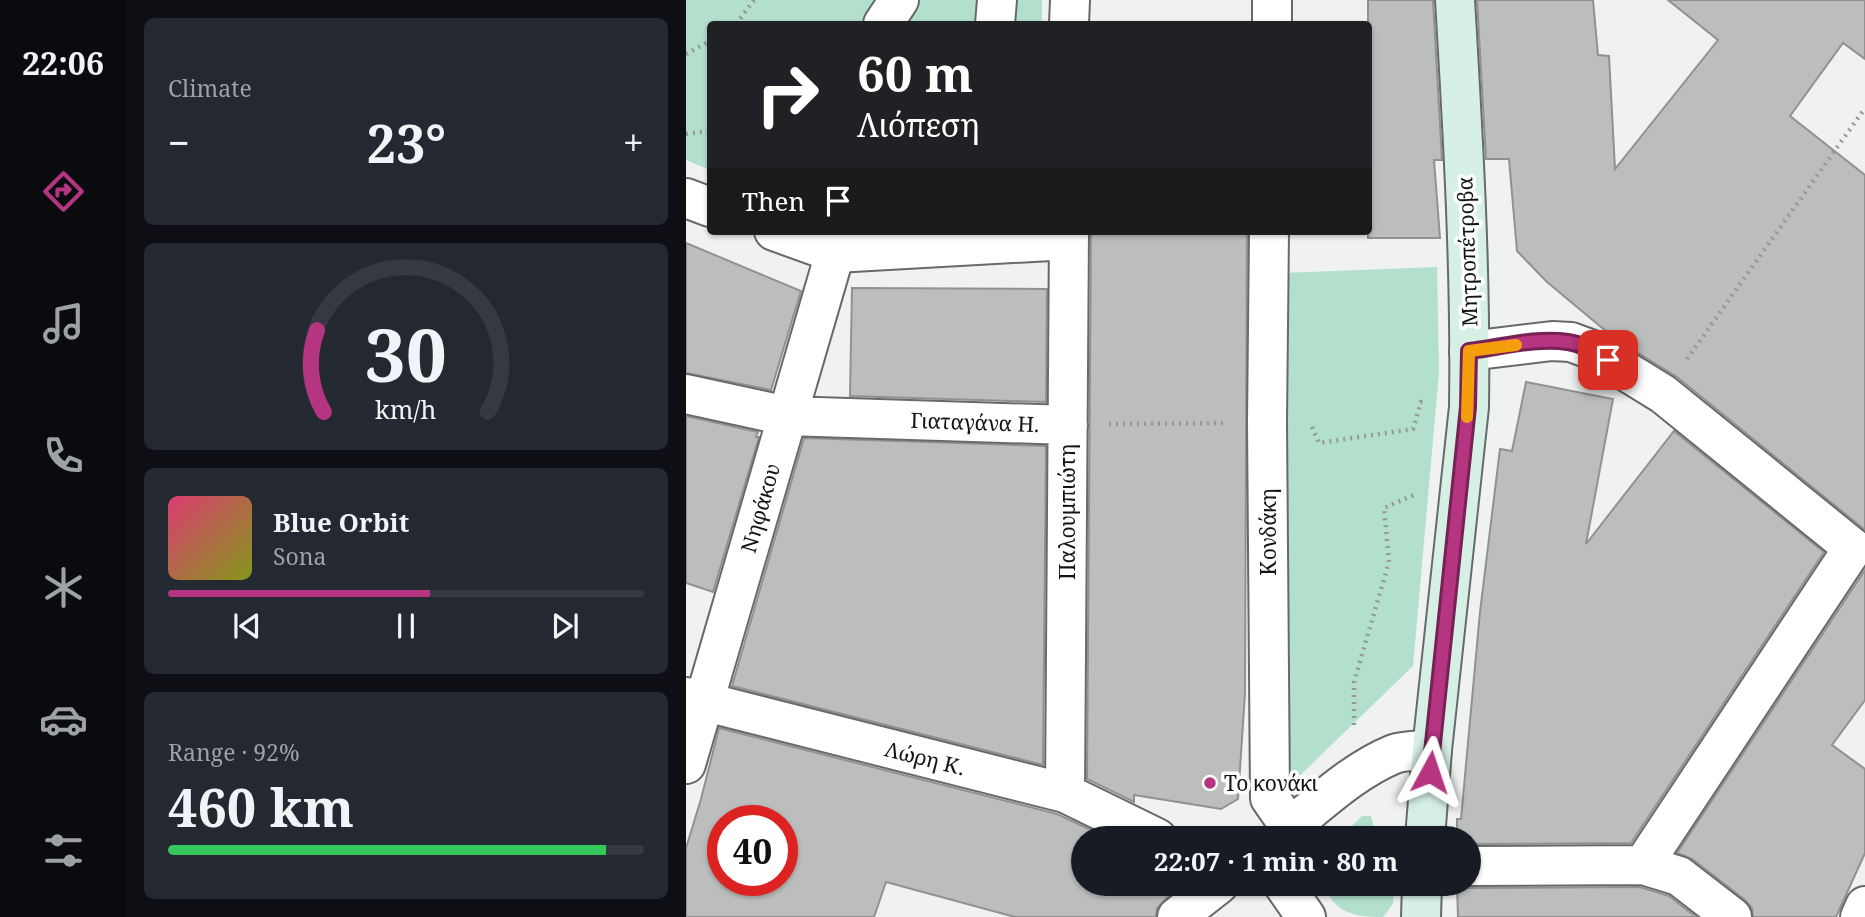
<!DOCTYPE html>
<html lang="en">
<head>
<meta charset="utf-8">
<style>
	:root { --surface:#171b24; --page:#242831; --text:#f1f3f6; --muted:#9ea1a6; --line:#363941; --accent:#b53581 }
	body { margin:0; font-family:"Noto Serif",serif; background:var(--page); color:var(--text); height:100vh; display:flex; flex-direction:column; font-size:26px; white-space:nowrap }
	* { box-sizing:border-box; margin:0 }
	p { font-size:23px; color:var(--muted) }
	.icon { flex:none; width:38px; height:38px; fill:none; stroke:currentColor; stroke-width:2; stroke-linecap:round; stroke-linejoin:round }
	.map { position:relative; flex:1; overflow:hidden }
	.side { display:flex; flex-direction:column; gap:18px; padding:18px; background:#0d0f14; width:560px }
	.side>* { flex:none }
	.hud { position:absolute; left:21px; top:21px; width:665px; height:214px; border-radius:7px; box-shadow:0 2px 5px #0004; background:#202124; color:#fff; overflow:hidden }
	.speed { position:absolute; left:21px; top:805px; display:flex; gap:14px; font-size:35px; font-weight:700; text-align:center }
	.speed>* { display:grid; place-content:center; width:91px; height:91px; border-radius:50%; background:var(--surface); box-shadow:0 2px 5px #0004; line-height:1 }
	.speed .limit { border:10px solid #d22; background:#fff; color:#111 }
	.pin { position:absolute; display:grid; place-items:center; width:60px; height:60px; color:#fff; margin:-30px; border-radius:14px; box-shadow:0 4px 10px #0006 }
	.me { position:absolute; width:77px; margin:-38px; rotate:5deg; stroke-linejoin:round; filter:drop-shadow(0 0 5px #0008) }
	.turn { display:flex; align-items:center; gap:24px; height:147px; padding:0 35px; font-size:32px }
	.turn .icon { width:91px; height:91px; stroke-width:2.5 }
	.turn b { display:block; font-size:49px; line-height:60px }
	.then { display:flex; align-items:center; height:66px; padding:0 35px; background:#0003; gap:14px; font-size:26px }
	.big { font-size:52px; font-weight:700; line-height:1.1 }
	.side .widget { flex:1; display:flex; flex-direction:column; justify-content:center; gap:10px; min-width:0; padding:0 24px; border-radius:10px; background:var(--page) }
	.side .dial { align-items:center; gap:0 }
	.dial svg { height:182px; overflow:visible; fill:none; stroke:var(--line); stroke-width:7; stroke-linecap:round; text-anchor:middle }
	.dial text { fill:var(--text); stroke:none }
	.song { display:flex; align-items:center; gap:21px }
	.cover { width:84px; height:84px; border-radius:10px; background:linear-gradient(135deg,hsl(340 70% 55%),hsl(70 70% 35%)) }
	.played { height:7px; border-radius:4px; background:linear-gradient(90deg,var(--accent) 55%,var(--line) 55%) }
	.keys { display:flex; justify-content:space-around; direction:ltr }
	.heat { display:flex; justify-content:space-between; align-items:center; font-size:38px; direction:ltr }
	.charge { height:10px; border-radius:5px; background:linear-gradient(90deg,#34c759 92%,var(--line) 0) }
	.trip { position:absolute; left:385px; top:826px; width:410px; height:70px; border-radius:35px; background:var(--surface); box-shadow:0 2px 5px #0004; font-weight:700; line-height:70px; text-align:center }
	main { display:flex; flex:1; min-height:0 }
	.tab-bar { display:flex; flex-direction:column; width:126px; justify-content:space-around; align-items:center; background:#090b0e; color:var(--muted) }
	.tab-bar .icon { width:49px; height:49px }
	.tab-bar .current { color:var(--accent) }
	.tab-bar b { font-size:32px; color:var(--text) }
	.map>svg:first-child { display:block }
	.green { fill:#b3dfcd }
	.building { fill:#bbbebc; stroke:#8f9291; stroke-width:2; fill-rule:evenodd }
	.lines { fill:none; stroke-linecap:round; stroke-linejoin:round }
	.street-casing { stroke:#676a69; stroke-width:42 }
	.secondary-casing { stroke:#676a69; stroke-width:42 }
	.path { stroke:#969897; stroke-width:4.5; stroke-dasharray:2 5; stroke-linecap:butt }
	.street { stroke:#fff; stroke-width:38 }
	.secondary { stroke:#d6f0e6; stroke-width:38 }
	.route-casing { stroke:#762254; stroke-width:18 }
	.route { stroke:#b53581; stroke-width:12 }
	.slow { stroke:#f59e0b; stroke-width:12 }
	.poi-dot { fill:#b53581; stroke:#fdfffe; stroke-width:2.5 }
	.labels { text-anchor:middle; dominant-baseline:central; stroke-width:7; stroke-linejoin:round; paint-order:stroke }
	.street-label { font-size:21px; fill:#121313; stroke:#fdfffe }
	.poi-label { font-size:21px; fill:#121313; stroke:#fdfffe; text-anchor:start }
</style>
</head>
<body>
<main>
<nav class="tab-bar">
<b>22:06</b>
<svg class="icon current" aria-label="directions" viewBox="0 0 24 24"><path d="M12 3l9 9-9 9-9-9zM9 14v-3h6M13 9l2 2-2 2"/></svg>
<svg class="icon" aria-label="music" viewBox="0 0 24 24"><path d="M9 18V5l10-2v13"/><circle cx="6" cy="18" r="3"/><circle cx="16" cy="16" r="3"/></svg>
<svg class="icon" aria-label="phone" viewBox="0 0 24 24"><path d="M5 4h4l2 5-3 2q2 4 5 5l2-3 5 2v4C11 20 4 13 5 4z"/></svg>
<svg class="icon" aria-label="climate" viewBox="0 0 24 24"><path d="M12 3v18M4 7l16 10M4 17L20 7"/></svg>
<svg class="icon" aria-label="car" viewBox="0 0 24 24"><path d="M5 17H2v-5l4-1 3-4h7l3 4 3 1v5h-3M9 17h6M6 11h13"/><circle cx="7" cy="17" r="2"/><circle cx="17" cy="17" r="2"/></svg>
<svg class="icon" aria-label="filters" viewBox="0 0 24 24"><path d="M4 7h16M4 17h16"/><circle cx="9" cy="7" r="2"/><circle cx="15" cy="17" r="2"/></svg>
</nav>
<section class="side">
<div class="widget"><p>Climate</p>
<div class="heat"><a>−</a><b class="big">23°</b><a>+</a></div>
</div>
<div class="widget dial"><svg viewBox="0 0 100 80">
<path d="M14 69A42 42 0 1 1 86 69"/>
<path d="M14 69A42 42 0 0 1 11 33" stroke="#b53581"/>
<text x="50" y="56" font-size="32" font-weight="700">30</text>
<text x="50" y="72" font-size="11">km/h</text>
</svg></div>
<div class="widget">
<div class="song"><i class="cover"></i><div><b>Blue Orbit</b><p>Sona</p></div></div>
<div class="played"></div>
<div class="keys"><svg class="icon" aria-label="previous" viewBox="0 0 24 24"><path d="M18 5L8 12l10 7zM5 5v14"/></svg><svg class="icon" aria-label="pause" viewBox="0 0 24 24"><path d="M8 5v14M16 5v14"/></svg><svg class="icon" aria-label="next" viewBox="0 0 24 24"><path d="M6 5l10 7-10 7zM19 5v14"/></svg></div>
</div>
<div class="widget"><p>Range · 92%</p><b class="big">460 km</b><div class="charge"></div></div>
</section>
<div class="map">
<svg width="1179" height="917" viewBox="0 0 1179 917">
	<rect width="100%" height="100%" fill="#eff2f1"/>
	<path class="green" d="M 0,0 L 356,0 L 356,24 L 24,24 L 24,170 L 0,160 Z
		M 751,267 L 753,372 L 727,666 L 602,787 L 596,273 Z
		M 676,816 L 685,816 L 690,838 L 654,838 Z
		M 638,884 L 708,884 L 707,904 L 697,917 C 669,917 647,913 638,884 Z"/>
	<path class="building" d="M 682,0 L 747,0 L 756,160 L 748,160 L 754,238 L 682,238 Z
		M 791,0 L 907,0 L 912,55 L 923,56 L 929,169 L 1032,40 L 982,0 L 1179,0 L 1179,59 L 1157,43 L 1104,116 L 1179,175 L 1179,530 L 991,377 L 936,343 L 915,327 L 861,282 L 831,251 L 823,159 L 800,159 Z
		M 405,231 L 561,231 L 559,693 L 552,799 L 535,809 L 448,795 L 448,802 L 401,779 Z
		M 0,243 L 115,291 L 85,390 L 0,373 Z
		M 166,288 L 361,289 L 360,402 L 164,396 Z
		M 840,382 L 927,399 L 900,544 L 988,431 L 1138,552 L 945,843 L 782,844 L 782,838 L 771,838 L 771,819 L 775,819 L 794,612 L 814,449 L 826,451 Z
		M 0,416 L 72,432 L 70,437 L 73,437 L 27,592 L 0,583 Z
		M 118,438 L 360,446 L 357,765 L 46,686 Z
		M 1179,570 L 1179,700 L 1146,745 L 1179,769 L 1179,853 L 1150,917 L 1067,917 L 1066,908 L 1059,900 L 1006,859 L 991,853 Z
		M 33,728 L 371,814 L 422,838 L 397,838 L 397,884 L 475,884 L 484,895 L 471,908 L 470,917 L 329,917 L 200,882 L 188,917 L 0,917 L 0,848 L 15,799 ZM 37,821 L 96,821 L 96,880 L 37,880 Z
		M 771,885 L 782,888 L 954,887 L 983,896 L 1010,917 L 772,917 Z"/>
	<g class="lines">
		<g class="street-casing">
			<path id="street" d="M 197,24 L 213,0
				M 309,24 L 311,0
				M 383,24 L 384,0
				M 586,24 L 586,0
				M 0,198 L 24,207
				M 88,231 L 149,253 L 383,240
				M 583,231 L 581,422 L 584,798 L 604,827
				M 783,351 L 866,341 L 885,342 L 904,349 L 977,394 L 1167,548 L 957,865
				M 0,394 L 101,416 L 382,425
				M 0,697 L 379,793 L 471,838
				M 0,764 L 149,253
				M 379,793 L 383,231
				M 599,838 L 604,827 C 636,801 669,770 708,754 C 720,750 733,751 746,750
				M 782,866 L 957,865 L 993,876 L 1046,917
				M 597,884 L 620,917
				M 491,917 L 533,884
				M 1174,917 L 1179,906"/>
		</g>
		<g class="secondary-casing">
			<path id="secondary" d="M 739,838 L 746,750 L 783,407 C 785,271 777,135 769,0
				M 735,917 L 736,884"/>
		</g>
		<path class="path" d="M 50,24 L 68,0
			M 0,54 L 24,41
			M 0,134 L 24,131
			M 1001,359 L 1179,108
			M 423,424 L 540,423
			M 626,427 L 633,443 L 727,429 L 735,402 L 740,403
			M 668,725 L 668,682 L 703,562 L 698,508 L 730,494"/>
		<use href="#street" class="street"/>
		<use href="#secondary" class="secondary"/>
	</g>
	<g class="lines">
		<g class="route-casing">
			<path id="route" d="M 744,772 L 782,407 L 783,351 C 815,347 851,337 882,342 C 897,344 910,353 922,360"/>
		</g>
		<use href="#route" class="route"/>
		<path class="slow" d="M 781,417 L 783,351 L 830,345"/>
	</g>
	<circle class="poi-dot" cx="524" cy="783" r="7"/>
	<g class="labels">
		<g class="street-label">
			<text transform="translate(781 252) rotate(-92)">Μητροπέτροβα</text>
			<text transform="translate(289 422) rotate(2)">Γιαταγάνα Η.</text>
			<text transform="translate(74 508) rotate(-74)">Νηφάκου</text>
			<text transform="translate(381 512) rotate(-90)">Παλουμπιώτη</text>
			<text transform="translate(582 532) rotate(-90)">Κονδάκη</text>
			<text transform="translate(239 758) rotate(14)">Λώρη Κ.</text>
		</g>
		<g class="poi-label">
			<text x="538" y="783">Το κονάκι</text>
		</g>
	</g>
</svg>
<div class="speed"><div class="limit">40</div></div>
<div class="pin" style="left:922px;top:360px;background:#d93025"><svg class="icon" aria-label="arrive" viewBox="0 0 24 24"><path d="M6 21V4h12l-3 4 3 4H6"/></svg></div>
<svg class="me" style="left:744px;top:772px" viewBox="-20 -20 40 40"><path d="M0-17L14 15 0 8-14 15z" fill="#b53581" stroke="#fff" stroke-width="4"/></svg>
<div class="trip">22:07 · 1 min · 80 m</div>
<div class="hud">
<div class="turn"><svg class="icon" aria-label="right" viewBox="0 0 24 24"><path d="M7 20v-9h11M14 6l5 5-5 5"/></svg><div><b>60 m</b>Λιόπεση</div></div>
<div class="then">Then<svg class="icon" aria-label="arrive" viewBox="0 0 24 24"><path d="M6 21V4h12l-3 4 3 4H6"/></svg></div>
</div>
</div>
</main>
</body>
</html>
